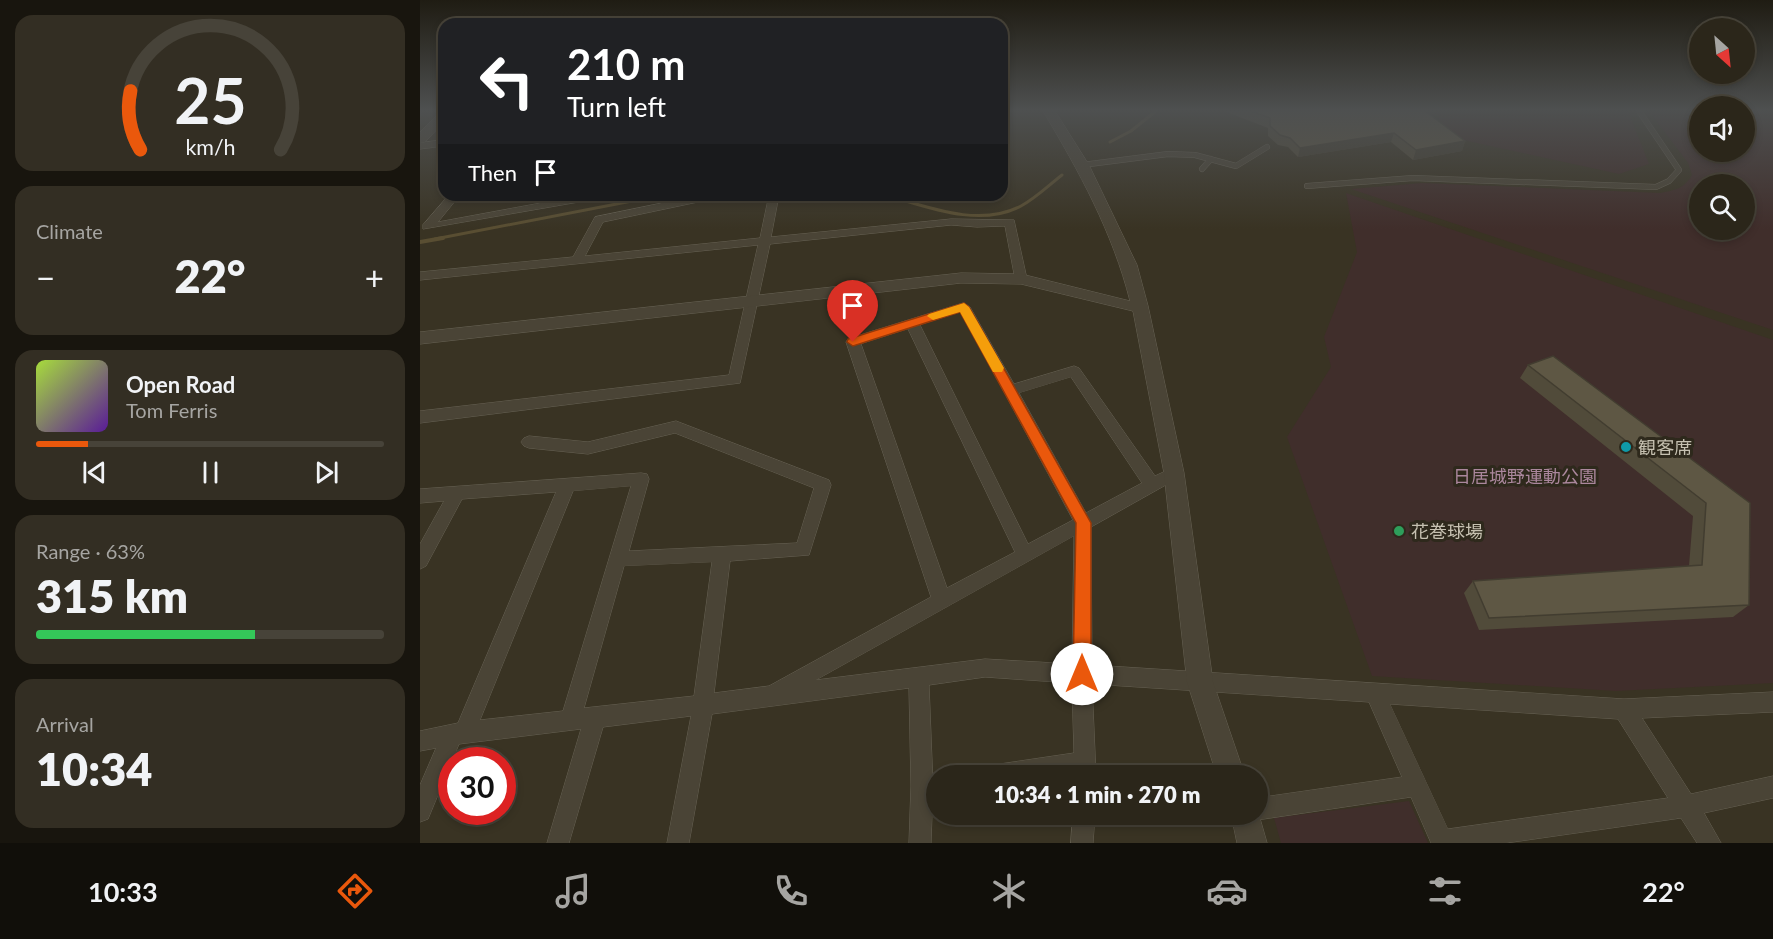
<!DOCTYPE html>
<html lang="en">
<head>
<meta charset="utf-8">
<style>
	:root { --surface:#2b261a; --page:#332e23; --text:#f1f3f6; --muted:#a6a5a2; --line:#474339; --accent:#ea580c }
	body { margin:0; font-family:Lato,"Noto Sans JP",sans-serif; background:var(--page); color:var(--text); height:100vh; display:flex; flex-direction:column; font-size:22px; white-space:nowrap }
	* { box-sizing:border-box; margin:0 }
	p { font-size:20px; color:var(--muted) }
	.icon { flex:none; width:33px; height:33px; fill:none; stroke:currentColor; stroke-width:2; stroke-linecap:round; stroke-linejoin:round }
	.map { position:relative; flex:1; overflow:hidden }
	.panel { display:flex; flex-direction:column; gap:15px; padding:15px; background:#18150e; width:420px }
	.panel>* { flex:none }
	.guide { position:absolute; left:18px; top:18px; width:570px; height:183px; border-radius:18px; box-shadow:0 3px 9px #0003,0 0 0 2px var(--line); background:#202124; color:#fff; overflow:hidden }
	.needle { width:39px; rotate:153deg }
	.tools { position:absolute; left:1269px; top:18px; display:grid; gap:12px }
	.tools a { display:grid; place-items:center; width:66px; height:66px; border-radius:50%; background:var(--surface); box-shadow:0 3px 9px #0003,0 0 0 2px var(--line); font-size:30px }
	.speed { position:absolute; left:18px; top:747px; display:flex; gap:12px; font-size:30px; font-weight:700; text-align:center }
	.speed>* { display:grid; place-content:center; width:78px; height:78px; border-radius:50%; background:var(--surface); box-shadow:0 3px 9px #0003,0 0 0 2px var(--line); line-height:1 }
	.speed .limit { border:9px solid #d22; background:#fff; color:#111 }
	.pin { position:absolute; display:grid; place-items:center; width:51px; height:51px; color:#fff; margin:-62px -26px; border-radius:50% 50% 50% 0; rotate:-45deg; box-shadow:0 0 6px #0007 }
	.pin .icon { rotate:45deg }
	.me { position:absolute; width:66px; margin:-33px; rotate:0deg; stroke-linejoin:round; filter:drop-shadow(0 0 4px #0008) }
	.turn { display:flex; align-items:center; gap:21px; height:126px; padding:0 30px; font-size:27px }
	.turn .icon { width:78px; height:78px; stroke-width:2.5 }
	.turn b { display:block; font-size:42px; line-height:51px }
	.then { display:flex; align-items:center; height:57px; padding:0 30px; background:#0003; gap:12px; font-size:22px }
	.big { font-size:45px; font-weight:800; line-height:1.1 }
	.panel .tile { flex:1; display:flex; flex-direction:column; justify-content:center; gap:9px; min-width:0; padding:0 21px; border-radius:18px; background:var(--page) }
	.panel .dial { align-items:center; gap:0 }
	.dial svg { height:156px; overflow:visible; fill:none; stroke:var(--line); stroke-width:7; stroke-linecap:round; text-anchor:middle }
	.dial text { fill:var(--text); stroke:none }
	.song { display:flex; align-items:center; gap:18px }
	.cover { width:72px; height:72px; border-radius:9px; background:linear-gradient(135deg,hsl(80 70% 55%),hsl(270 70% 35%)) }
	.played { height:6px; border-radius:3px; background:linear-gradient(90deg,var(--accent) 15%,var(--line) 15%) }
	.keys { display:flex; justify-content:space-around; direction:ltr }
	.heat { display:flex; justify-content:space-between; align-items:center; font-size:33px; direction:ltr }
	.charge { height:9px; border-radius:4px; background:linear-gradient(90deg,#34c759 63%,var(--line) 0) }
	.trip { position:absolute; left:506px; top:765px; width:342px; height:60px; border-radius:30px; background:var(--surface); box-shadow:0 3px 9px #0003,0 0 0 2px var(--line); font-weight:800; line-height:60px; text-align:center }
	.tabs { display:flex; height:96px; justify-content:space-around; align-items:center; background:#110f0a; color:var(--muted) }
	.tabs .icon { width:42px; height:42px }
	.tabs .active { color:var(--accent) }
	.tabs b { font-size:27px; color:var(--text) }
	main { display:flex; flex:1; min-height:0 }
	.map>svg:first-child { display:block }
	.green { fill:#402e2b; fill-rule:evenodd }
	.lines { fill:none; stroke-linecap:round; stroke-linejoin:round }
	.stream-far1 { stroke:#594e32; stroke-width:3 }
	.stream { stroke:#594e32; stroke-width:4 }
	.service-casing { stroke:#676254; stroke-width:6 }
	.minor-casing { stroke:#676254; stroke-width:1 }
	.tertiary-casing { stroke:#676254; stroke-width:1 }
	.service { stroke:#4a4436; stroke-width:5 }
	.minor { fill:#4a4436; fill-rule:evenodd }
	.tertiary { fill:#4a4436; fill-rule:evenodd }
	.wall { fill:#514b3a }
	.shaded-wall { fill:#423d30 }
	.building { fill:#5e5744; stroke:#423d30; stroke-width:1.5 }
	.route { fill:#ea580c; stroke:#983908; stroke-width:1.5 }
	.slow { fill:#f59e0b }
	.culture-dot { fill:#0f9aa8; stroke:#2e291c; stroke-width:2 }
	.leisure-dot { fill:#2e9e5b; stroke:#2e291c; stroke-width:2 }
	.labels { text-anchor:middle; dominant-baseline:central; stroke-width:6; stroke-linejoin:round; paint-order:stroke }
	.poi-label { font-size:18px; fill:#c6c1b1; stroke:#2e291c; text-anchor:start }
	.park-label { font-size:18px; fill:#ab879d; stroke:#2e291c }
</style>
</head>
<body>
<main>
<section class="panel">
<div class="tile dial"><svg viewBox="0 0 100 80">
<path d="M14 69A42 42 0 1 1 86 69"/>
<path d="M14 69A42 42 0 0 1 9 39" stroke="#ea580c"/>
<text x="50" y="56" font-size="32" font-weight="700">25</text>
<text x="50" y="72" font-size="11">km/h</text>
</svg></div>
<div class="tile"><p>Climate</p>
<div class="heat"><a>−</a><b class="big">22°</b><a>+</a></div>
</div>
<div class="tile">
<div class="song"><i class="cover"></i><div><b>Open Road</b><p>Tom Ferris</p></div></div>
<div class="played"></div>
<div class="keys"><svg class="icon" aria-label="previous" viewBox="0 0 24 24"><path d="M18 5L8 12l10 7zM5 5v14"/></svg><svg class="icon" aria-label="pause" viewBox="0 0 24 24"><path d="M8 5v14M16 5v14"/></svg><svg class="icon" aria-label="next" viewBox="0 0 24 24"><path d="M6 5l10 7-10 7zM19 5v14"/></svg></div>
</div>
<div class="tile"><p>Range · 63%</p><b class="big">315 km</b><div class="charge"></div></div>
<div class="tile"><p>Arrival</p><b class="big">10:34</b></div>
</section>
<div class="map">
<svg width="1353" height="843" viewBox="0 0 1353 843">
	<rect width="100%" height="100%" fill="#393323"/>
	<path class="green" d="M 1017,111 L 1208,111 L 1229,164 L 1199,174 L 1039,139 L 1019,120 Z
		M 1229,111 L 1279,111 L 1280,152 L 1324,152 L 1325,111 L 1353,111 L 1353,330 L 931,189 L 1002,183 L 1240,193 C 1255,190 1264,189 1272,175 L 1268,163 ZM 1324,184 L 1324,230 L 1280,230 L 1280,184 Z
		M 926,193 L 1353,340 L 1353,683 L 1196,691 L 952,676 L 867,437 L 911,367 L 904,337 L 937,252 Z
		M 989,801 L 1008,843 L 861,843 L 854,818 Z"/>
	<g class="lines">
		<path class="stream-far1" d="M 690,142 L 711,131 L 736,111
			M 466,195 C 508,207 559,228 601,206 C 616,198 629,185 642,175
			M 15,239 L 243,195"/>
		<path class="stream" d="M 0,242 L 23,238"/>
		<g class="service-casing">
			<path id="service" d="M 662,165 L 748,154 L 775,155 L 816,166 L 847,147
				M 782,169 L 791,159
				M 887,186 L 993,178 L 1236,187 L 1249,181 L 1259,170 L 1219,111"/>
		</g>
		<g class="minor-casing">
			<path id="minor" d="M 24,140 L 24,146 L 0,149 L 0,143 Z
				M 29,195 L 40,195 L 18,222 L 164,195 L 187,195 L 182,198 L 3,229 L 3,225 Z
				M 281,195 L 302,195 L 297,198 L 183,222 L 165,256 L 340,238 L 349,195 L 359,195 L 351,237 L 531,219 L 594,220 L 607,279 L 601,283 L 595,279 L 585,226 L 557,227 L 531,225 L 350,244 L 320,383 L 0,423 L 0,411 L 309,375 L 338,245 L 0,280 L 0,272 L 153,257 L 175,217 Z
				M 544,303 L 550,307 L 594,384 L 654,366 L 659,368 L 735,476 L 754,467 L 760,469 L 762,473 L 760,477 L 671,527 L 672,665 L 1204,699 L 1353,692 L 1353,712 L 1222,718 L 1271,794 L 1353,776 L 1353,798 L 1284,813 L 1301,843 L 1277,843 L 1261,818 L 1086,843 L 1011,843 L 991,797 L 837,820 L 828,814 L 837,814 L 837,798 L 982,777 L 949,702 L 672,684 L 676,776 L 562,776 L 565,768 L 573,765 L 654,753 L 652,683 L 565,677 L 509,685 L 513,786 L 511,843 L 489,843 L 491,786 L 489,688 L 292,714 L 269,843 L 247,843 L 271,716 L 183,727 L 149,843 L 127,843 L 161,729 L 39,744 L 8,819 L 0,822 L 0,785 L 16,748 L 0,751 L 0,731 L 38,723 L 136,492 L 42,499 L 6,566 L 0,569 L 0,544 L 24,501 L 0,503 L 0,489 L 221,473 L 227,474 L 229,479 L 209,551 L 377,543 L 394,488 L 255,433 L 168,454 L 109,448 L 104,446 L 101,442 L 104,438 L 109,436 L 168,442 L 256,421 L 409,480 L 411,485 L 389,555 L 310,561 L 294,693 L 349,686 L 511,597 L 426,342 L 428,339 ZM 541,312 L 653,520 L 608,544 L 500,325 ZM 488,329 L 595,552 L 527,588 L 441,344 ZM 651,377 L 722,483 L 666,513 L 599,393 ZM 211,486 L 143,711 L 60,720 L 153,491 ZM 654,536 L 652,664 L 565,659 L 396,680 ZM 292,562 L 274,696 L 164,708 L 204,566 ZM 970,704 L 1198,719 L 1248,798 L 1028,829 Z
				M 653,814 L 675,814 L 673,843 L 651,843 Z"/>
		</g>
		<g class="tertiary-casing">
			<path id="tertiary" d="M 24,111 L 24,122 L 5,142 L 0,143 L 0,132 L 20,112 Z
				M 623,111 L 635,111 L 669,165 L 717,265 L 728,306 L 764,473 L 793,682 L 825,776 L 797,776 L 767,682 L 744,473 L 713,311 L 601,284 L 541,283 L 0,344 L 0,332 L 541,273 L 601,274 L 710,301 C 693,233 659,171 623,111 Z
				M 837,808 L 847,843 L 817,843 L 811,814 L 837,814 Z"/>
		</g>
		<use href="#service" class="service"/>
		<use href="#minor" class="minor"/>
		<use href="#tertiary" class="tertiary"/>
	</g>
	<path class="wall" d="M 804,111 L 1016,111 L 1016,113 L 1008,114 L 1045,141 L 1042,151 L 993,160 L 971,142 L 878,157 L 868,147 L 858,145 L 848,136 L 848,128 Z
		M 1108,365 L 1330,503 L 1329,605 L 1313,617 L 1059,630 L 1044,593 L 1053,581 L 1269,566 L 1273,516 L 1100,378 Z"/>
	<path class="shaded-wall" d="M 997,111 L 1016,111 L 1016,113 L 996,116 Z
		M 974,133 L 971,142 L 878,157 L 880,148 Z
		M 1045,141 L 1042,151 L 993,160 L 996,150 Z"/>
	<path class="building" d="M 831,111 L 1005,111 L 1045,141 L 996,150 L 974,133 L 880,148 L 870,138 L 860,135 L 850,126 L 850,118 Z
		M 1133,356 L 1330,503 L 1329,605 L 1069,618 L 1053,581 L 1282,565 L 1286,503 L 1108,365 Z"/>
	<linearGradient id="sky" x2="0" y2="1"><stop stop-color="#1f1c13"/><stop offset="0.48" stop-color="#4e5050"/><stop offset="1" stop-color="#4e5050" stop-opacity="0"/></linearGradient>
	<rect width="1353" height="229" fill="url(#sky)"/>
	<path class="route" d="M 544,303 L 549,307 L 671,523 L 671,674 L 669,681 L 662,683 L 656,681 L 653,674 L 656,523 L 540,312 L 433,346 L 427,342 L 428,339 Z"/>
	<path class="slow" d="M 544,303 L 549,307 L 584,368 L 582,372 L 573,372 L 540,312 L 513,320 L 507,316 L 509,314 Z"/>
	<circle class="culture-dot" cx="1206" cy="447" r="6"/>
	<circle class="leisure-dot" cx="979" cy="531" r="6"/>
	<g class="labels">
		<g class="poi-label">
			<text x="1218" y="447">観客席</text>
			<text x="991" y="531">花巻球場</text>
		</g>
		<g class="park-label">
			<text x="1105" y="476">日居城野運動公園</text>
		</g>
	</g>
</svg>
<div class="tools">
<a><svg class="needle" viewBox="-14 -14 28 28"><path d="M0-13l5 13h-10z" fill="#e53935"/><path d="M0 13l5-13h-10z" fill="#a6a5a2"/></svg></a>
<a><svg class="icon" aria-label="sound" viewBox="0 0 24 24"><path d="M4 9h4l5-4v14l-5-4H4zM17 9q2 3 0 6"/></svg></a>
<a><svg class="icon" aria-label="search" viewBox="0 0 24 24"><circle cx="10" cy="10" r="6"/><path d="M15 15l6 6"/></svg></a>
</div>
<div class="speed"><div class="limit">30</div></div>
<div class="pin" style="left:433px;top:342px;background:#d93025"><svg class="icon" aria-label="arrive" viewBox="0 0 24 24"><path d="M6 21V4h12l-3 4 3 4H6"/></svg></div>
<svg class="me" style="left:662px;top:674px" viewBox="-20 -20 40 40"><circle r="19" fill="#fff"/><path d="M0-13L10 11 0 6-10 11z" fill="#ea580c"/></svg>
<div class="trip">10:34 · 1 min · 270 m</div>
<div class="guide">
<div class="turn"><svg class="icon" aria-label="left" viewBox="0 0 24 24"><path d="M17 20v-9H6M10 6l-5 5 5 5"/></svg><div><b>210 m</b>Turn left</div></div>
<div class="then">Then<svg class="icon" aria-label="arrive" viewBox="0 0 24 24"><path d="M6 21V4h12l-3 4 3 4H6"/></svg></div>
</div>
</div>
</main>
<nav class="tabs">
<b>10:33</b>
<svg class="icon active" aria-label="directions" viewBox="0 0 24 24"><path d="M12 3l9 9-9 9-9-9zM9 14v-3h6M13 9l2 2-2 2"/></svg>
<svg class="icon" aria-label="music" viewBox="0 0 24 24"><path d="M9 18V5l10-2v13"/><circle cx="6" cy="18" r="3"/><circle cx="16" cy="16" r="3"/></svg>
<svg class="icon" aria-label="phone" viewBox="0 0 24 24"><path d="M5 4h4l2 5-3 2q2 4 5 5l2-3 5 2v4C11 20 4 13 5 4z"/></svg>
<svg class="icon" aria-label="climate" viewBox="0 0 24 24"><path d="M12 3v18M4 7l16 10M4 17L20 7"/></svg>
<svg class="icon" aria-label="car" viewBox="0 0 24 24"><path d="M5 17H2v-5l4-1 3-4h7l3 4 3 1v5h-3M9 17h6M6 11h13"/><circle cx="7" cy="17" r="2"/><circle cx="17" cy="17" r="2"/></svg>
<svg class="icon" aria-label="filters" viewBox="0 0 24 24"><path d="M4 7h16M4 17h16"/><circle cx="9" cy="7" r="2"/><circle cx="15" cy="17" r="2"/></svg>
<b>22°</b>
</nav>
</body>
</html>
